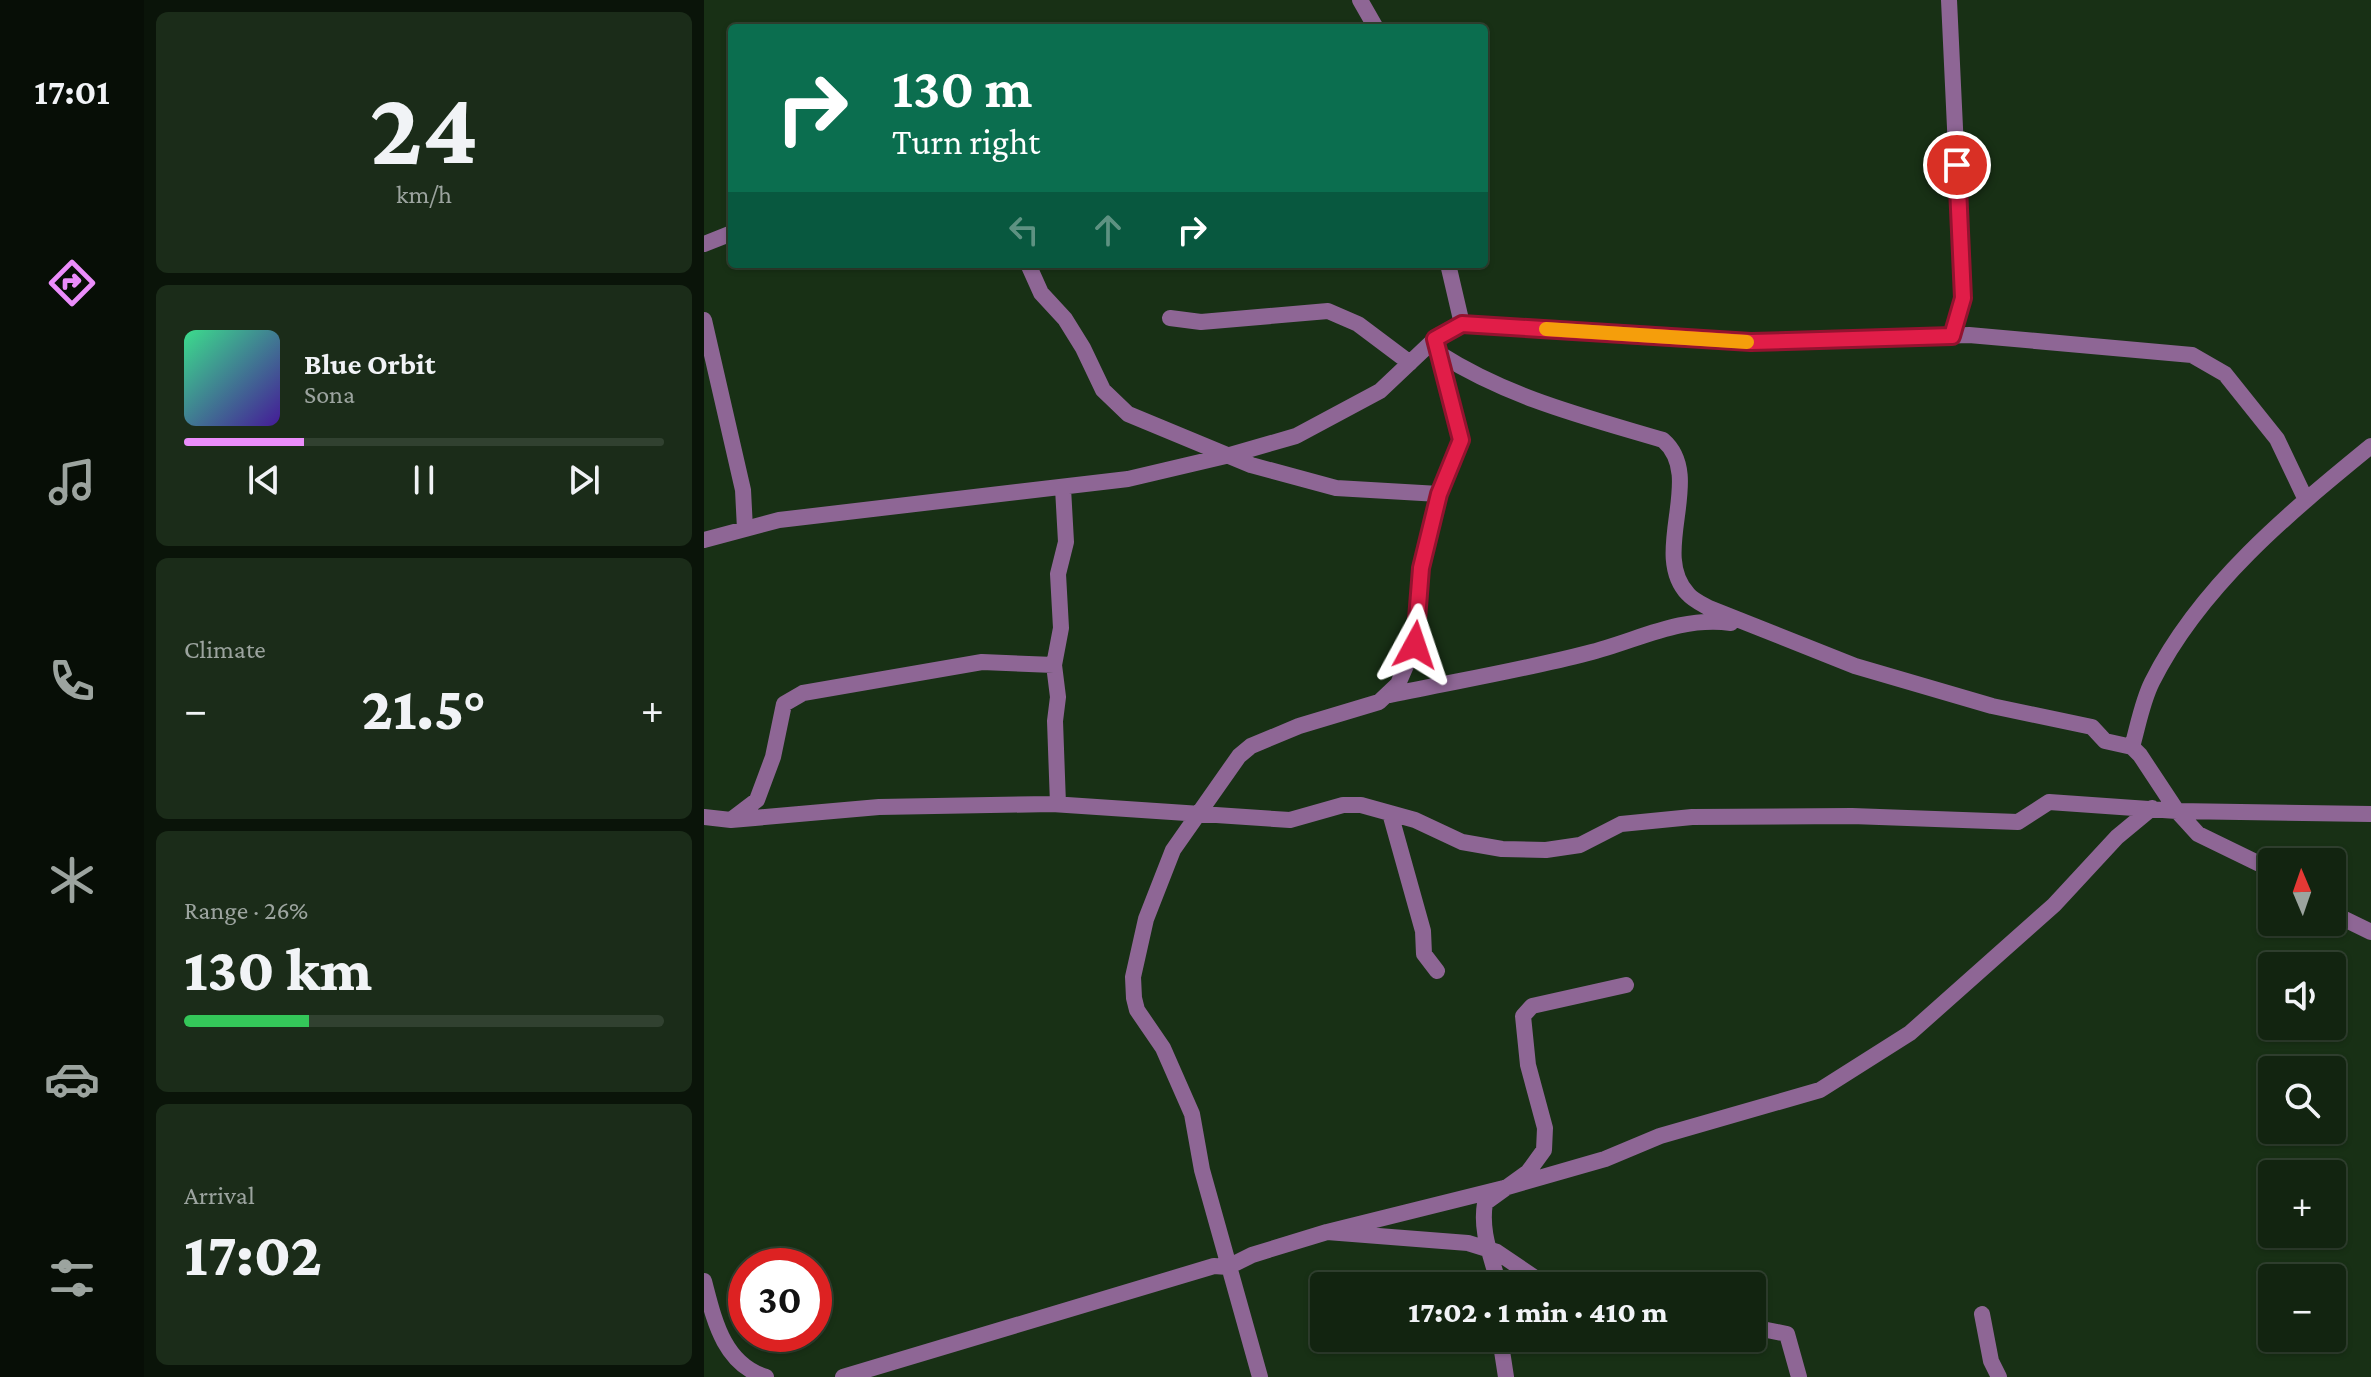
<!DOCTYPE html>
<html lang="en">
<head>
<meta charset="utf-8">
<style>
	:root { --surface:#122410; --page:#1b2c19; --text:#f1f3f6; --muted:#9ca49f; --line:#314130; --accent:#eb8dfb }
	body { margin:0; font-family:"Crimson Pro",serif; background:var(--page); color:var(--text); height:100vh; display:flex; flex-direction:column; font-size:30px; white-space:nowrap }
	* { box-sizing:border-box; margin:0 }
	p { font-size:26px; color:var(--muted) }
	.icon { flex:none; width:44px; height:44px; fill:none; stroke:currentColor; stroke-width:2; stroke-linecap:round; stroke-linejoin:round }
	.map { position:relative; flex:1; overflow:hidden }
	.panel { display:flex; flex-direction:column; gap:12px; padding:12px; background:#0a1409; width:560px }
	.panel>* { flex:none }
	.hud { position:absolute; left:24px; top:24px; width:760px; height:244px; border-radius:8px; box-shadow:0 2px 6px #0004,0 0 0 2px var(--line); background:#0b6e4f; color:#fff; overflow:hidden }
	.needle { width:52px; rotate:358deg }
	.controls { position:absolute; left:1554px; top:848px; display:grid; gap:16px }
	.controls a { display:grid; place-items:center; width:88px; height:88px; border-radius:8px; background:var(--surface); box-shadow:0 2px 6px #0004,0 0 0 2px var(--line); font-size:40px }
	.speed { position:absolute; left:24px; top:1248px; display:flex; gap:16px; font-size:40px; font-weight:700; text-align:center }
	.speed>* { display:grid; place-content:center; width:104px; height:104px; border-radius:50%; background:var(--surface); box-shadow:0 2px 6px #0004,0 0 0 2px var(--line); line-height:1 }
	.speed .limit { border:12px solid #d22; background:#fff; color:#111 }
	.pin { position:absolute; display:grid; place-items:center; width:68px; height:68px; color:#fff; margin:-34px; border:4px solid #fff; border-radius:50%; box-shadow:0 2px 8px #0007 }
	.me { position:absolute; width:88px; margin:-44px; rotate:5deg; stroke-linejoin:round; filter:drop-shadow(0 0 6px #0008) }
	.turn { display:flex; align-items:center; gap:28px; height:168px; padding:0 32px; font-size:36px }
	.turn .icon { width:104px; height:104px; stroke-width:2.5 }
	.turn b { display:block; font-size:56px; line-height:68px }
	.lanes { display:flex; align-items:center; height:76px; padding:0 32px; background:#0003; justify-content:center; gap:40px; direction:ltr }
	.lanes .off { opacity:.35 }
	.big { font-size:60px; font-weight:800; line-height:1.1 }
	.panel .card { flex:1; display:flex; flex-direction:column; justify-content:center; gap:12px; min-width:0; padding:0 28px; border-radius:12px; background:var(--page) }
	.panel .dial { align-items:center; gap:0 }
	.dial b { font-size:104px; line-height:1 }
	.song { display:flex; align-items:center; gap:24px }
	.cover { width:96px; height:96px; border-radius:12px; background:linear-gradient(135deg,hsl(150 70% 55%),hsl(260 70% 35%)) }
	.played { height:8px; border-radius:4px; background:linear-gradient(90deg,var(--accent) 25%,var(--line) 25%) }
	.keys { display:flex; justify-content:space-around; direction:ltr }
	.heat { display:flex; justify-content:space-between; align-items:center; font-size:44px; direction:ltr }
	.charge { height:12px; border-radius:6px; background:linear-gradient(90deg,#34c759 26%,var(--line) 0) }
	.trip { position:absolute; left:606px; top:1272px; width:456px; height:80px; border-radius:8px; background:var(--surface); box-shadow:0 2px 6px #0004,0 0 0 2px var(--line); font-weight:800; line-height:80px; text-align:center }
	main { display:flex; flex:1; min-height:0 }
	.tabs { display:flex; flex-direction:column; width:144px; justify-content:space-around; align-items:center; background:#070e06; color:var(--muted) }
	.tabs .icon { width:56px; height:56px }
	.tabs .selected { color:var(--accent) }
	.tabs b { font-size:36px; color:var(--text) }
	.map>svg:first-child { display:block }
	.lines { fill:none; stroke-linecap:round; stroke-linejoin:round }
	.street { stroke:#8e6695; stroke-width:16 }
	.route-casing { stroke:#92132f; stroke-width:20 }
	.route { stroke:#e11d48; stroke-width:14 }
	.slow { stroke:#f59e0b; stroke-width:14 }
</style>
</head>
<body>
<main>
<nav class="tabs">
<b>17:01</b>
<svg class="icon selected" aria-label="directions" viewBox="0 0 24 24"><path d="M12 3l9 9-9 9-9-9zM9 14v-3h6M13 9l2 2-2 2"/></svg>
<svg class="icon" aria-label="music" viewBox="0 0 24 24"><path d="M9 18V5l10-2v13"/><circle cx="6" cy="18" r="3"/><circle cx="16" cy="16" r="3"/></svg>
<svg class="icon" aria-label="phone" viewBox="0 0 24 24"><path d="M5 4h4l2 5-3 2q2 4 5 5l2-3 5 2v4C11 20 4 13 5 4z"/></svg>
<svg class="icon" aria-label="climate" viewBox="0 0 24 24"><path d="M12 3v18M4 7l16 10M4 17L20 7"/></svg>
<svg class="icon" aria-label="car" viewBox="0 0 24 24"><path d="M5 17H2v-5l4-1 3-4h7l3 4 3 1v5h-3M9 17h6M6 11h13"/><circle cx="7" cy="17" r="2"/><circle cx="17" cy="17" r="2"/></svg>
<svg class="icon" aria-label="filters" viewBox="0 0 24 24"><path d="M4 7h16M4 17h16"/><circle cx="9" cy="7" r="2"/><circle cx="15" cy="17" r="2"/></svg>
</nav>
<section class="panel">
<div class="card dial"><b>24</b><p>km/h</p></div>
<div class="card">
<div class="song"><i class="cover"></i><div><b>Blue Orbit</b><p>Sona</p></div></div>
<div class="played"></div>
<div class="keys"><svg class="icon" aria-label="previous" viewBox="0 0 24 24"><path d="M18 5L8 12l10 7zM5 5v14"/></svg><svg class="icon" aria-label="pause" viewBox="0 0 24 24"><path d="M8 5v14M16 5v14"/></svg><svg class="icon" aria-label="next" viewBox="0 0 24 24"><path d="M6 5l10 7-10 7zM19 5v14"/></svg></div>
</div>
<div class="card"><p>Climate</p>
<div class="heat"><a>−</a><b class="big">21.5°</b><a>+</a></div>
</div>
<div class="card"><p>Range · 26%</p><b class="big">130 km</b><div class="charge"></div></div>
<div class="card"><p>Arrival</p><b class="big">17:02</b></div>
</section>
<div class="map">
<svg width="1667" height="1377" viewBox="0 0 1667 1377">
	<rect width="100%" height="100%" fill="#183015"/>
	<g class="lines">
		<path class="street" d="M 656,0 L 672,28
			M 1245,0 L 1259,298 L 1248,336
			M 0,244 L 28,233
			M 324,264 L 337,293 L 361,319 L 379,348 L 399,390 L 424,414 L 547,465 L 632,488 L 735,494
			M 466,318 L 497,322 L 624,311 L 654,324 L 706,363
			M 0,320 L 39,490 L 41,529
			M 758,324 L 1047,342 L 1265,335 L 1488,355 L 1521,374 L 1573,439 L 1602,500
			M 736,354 C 805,398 882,417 959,440 C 1002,477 945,553 984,594 C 989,600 998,604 1005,608 L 1151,666 L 1288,706 L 1388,727 L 1401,741 L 1428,747 L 1436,755 L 1473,811 L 1494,834 L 1568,870
			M 0,540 L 75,520 L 424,479 L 526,455 L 592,436 L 676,391 L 731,339
			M 686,695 C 752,681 819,670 884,653 C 933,641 975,616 1027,623
			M 1428,747 C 1434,726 1438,702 1448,682 C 1496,586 1585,513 1667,446
			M 354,804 L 351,721 L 354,697 L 350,665 L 357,628 L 354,574 L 362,542 L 359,488
			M 686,813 L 719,931 L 720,954 L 733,971
			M 0,817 L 27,820 L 175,807 L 348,804 L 586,820 L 639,805 L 657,805 L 711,820 L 758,842 L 798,849 L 842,850 L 876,845 L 917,824 L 988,817 L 1148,816 L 1314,822 L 1345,802 L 1473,811 L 1667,814
			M 28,819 L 53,800 L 69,757 L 80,704 L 99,693 L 278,662 L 350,665
			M 1628,913 L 1667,932
			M 623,1232 L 800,1188 L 901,1159 L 956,1136 L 1116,1090 L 1206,1033 L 1350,905 L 1413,837 L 1448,808
			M 524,1267 L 548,1255 L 623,1232 L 764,1243 L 793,1252 L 843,1286
			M 0,1281 C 10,1319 19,1364 62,1377
			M 795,1286 C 788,1257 776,1233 781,1203 L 824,1172 L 840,1150 L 841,1128 L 824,1065 L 819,1016 L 828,1006 L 922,985
			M 1278,1314 L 1287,1361 L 1295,1377
			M 1048,1327 L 1083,1334 L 1095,1377
			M 796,1338 L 802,1377
			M 139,1377 L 510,1266 L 524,1267
			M 556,1377 L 498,1170 L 488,1114 L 459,1048 L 433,1010 L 430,998 L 429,977 L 442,919 L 469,850 L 535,756 L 547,746 L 595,726 L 675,702 L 694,684 L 711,645 L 717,568 L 735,494 L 757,440 L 731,339 L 758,324 L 744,264"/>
	</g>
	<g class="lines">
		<g class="route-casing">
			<path id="route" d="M 711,645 L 717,568 L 735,494 L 757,440 L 731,339 L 758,324 L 1047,342 L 1248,336 L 1259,298 L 1253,165"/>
		</g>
		<use href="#route" class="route"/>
		<path class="slow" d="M 842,329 L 1043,342"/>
	</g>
</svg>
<div class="controls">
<a><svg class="needle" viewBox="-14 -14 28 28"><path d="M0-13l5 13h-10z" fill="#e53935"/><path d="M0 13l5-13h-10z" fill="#9ca49f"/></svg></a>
<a><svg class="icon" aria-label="sound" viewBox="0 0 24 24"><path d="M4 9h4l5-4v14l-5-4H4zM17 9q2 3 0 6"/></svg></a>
<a><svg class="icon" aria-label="search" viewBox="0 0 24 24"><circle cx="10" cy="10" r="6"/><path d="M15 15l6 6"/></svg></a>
<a>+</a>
<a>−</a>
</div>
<div class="speed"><div class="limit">30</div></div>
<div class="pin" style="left:1253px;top:165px;background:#d93025"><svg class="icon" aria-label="arrive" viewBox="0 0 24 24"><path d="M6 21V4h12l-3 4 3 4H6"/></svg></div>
<svg class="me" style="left:711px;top:645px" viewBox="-20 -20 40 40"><path d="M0-17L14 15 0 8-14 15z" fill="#e11d48" stroke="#fff" stroke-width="4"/></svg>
<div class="trip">17:02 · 1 min · 410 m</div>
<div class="hud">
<div class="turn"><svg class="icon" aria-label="right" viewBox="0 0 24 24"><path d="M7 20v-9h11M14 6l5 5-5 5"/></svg><div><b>130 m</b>Turn right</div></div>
<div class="lanes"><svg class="icon off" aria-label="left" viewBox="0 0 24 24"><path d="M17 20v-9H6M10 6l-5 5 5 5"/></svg><svg class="icon off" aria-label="ahead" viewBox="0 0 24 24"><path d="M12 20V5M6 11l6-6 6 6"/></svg><svg class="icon" aria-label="right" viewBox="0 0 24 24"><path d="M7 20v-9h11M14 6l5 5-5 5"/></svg></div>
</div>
</div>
</main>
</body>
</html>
